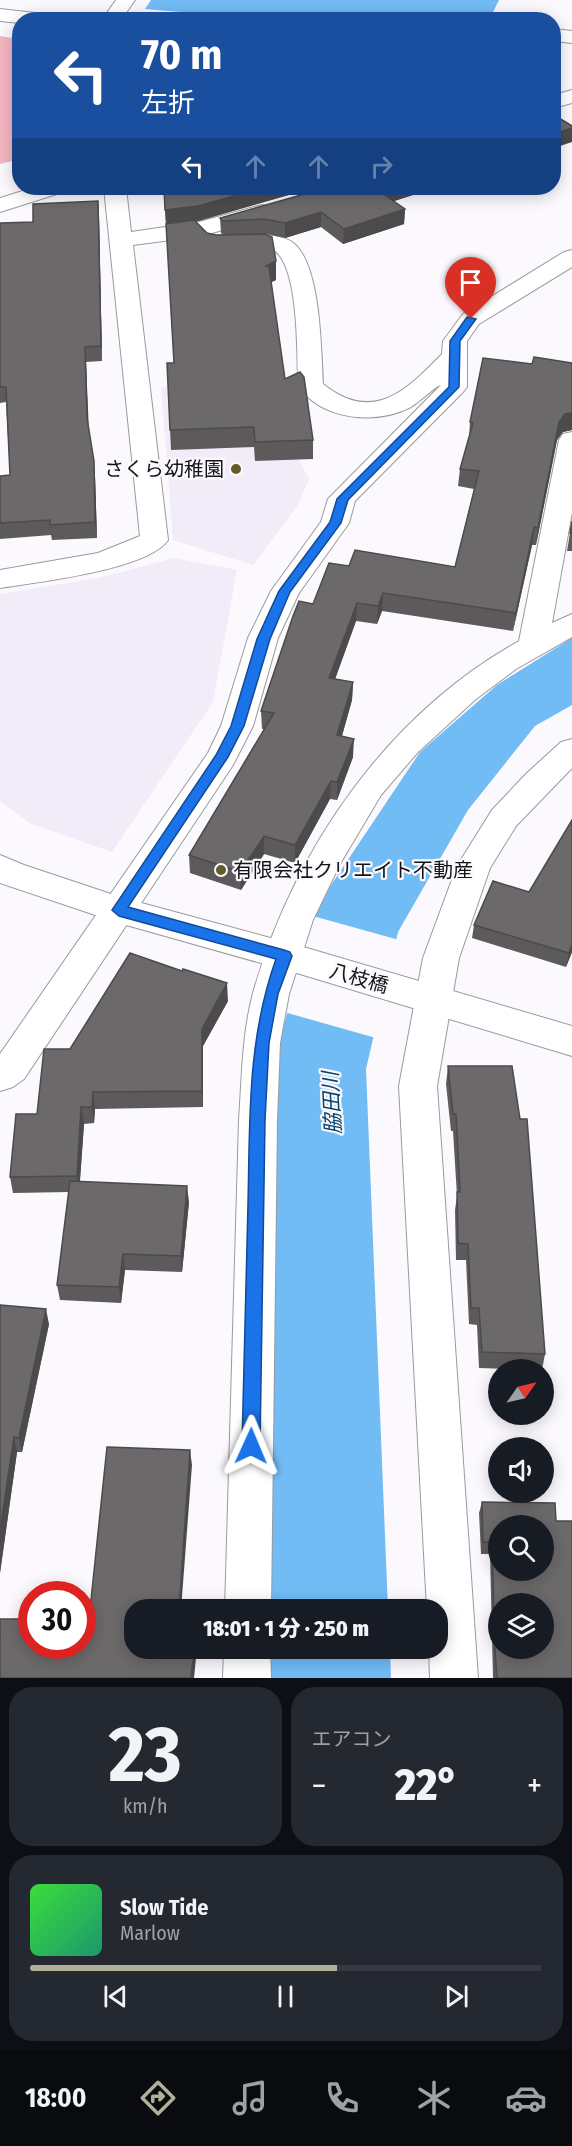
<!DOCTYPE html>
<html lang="ja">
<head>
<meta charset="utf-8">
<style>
	:root { --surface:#171b24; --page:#242831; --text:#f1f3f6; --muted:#9ea1a6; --line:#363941; --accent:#b2af99 }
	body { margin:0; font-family:"Fira Sans Condensed","Noto Sans JP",sans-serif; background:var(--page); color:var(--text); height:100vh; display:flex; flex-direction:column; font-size:22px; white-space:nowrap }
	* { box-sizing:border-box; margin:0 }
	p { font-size:20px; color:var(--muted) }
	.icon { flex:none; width:33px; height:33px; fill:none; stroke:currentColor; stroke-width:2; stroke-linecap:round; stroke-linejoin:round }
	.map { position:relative; height:1678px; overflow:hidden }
	.panel { display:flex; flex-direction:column; gap:9px; padding:9px; background:#0d0f14; flex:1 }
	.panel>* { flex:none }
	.top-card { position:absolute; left:12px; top:12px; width:549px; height:183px; border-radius:24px; box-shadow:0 3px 15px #0003; background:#1a4fa0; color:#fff; overflow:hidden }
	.needle { width:39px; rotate:56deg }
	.controls { position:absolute; left:488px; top:1359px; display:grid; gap:12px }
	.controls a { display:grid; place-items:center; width:66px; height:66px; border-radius:50%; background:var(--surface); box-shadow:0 3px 15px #0003; font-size:30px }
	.speed { position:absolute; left:18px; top:1581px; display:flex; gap:12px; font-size:30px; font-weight:700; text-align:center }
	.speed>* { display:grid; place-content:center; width:78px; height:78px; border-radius:50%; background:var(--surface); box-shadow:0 3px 15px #0003; line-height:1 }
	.speed .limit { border:9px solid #d22; background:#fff; color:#111 }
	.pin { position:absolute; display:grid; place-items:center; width:51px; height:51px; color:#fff; margin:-62px -26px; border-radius:50% 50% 50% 0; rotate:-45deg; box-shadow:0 0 6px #0007 }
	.pin .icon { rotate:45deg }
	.me { position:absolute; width:66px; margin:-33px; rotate:1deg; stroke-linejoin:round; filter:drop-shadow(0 0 4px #0008) }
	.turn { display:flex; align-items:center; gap:21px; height:126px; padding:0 30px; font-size:27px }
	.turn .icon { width:78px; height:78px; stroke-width:2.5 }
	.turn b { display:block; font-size:42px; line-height:51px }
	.lanes { display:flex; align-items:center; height:57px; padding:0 30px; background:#0003; justify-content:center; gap:30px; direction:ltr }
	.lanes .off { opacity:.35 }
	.big { font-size:45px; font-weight:800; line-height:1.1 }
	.panel .tile { flex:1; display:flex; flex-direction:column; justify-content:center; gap:9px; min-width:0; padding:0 21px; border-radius:24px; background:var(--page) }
	.panel .dial { align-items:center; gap:0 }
	.dial b { font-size:78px; line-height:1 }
	.song { display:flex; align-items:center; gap:18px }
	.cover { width:72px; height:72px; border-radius:9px; background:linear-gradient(135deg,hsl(120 70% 55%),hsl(160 70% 35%)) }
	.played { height:6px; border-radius:3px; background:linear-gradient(90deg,var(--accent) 60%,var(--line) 60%) }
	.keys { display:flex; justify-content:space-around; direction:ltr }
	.heat { display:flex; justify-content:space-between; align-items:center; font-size:33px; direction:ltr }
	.panel .tiles { flex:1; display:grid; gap:9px; grid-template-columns:1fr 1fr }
	.tile:last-child { grid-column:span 2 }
	.trip { position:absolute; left:124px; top:1599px; width:324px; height:60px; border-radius:24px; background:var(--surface); box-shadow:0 3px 15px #0003; font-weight:800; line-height:60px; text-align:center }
	.menu { display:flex; height:96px; justify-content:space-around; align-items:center; background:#090b0e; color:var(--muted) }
	.menu .icon { width:42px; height:42px }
	.menu .selected { color:var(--accent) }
	.menu b { font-size:27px; color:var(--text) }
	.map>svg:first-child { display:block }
	.built { fill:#f1ecf7 }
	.green { fill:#f4b6c2 }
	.water { fill:#72bcf6 }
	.pier { fill:#fbf9fd }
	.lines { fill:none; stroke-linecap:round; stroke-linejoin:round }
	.street-casing { stroke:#9a999c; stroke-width:2 }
	.secondary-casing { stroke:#9a999c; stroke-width:2 }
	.street { fill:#fff; fill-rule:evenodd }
	.secondary { fill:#fff; fill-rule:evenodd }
	.wall { fill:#5d5a5c }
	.shaded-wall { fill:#4c4a4b }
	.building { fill:#6c696b; stroke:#4c4a4b; stroke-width:1.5; fill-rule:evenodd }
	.route { fill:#1a73e8; stroke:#114b97; stroke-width:1.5 }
	.poi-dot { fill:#655b28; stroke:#fbf9fd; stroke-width:2 }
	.labels { text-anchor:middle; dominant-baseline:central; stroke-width:4.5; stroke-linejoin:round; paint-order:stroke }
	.poi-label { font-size:20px; fill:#141415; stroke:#fbf9fd; text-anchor:end }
	.street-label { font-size:20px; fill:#141415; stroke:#fbf9fd }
	.water-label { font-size:21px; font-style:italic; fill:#0a456a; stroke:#fbf9fd }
</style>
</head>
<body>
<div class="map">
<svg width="572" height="1678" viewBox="0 0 572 1678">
	<rect width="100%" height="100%" fill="#fbf9fd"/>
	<path class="built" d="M 286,382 L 299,459 L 309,479 L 298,505 L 253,565 L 173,540 L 161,387 Z
		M 174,558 L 237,570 L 213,702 L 112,852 L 31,824 L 0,801 L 0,594 L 99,578 Z"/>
	<path class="green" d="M 0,36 L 19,39 L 20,159 L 0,164 Z"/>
	<path class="water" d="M 151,0 L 499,0 L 489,20 L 233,19 L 204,14 L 145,9 Z
		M 572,638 L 572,705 L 535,726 L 468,810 L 398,932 L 366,1069 L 388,1609 L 268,1610 L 274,1122 L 282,1031 L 319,903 L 420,752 L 497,685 Z
		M 268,1649 L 390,1649 L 391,1678 L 267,1678 Z"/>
	<path class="pier" d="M 313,916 L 399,940 L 376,1038 L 284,1012 Z"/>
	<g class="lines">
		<g class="street-casing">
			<path id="street" d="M 116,0 L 135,0 L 121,20 L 102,20 Z
				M 554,29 L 572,31 L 572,43 L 554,41 Z
				M 572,90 L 572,103 L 554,108 L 554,95 Z
				M 104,188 L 126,188 L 131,232 L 199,222 L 262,205 L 270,207 L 273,212 L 270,217 L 201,236 L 133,245 L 168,540 C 148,570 37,582 0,588 L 0,570 L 98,553 L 140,536 Z
				M 265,235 C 274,236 285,237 292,242 C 321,262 321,350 323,384 C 373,424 406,391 442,354 L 443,341 L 463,314 L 564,252 L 572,250 L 572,267 L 479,324 L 467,341 L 467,387 L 463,392 L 355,501 L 349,523 L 299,593 L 278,638 L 253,726 L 233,765 L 24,1079 L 13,1087 L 0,1091 L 0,1054 L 208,753 L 221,726 L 248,638 L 271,591 L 321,522 L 328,499 L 441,385 C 435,386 419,403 409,408 C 374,425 322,420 298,386 C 297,358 300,263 272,249 L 230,251 L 222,249 L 219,244 L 222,239 Z
				M 572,432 L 572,512 L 552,623 L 572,614 L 572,637 L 516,669 L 476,699 L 418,752 L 381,795 L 340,864 L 313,920 L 289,994 L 280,1043 L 277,1120 L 271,1610 L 225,1610 L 239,1120 C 242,1078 242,1034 253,993 C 294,849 387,715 519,641 L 559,440 L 563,434 Z
				M 572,739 L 572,768 L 516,826 L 490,868 L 459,958 L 437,1086 L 478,1678 L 430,1678 L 429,1648 L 438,1648 L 438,1610 L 427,1610 L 399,1086 L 423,958 L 457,866 L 492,810 L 526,774 L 561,742 Z
				M 224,1648 L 270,1648 L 271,1678 L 223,1678 Z"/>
		</g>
		<g class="secondary-casing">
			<path id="secondary" d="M 0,9 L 44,14 L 51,16 L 53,20 L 20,20 L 20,23 L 0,21 Z
				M 32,188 L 63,188 L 60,193 L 0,212 L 0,198 Z
				M 0,855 L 24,865 L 123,898 L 300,946 L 572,1026 L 572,1056 L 300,974 L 119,923 L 0,883 Z"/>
		</g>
		<use href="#street" class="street"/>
		<use href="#secondary" class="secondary"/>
	</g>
	<path class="wall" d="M 162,188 L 313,188 L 196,221 L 207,233 L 216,235 L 223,235 L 221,233 L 220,218 L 326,188 L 435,188 L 393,201 L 405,209 L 404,224 L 343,244 L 321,227 L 285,238 L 266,234 L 276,280 L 271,282 L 285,379 L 313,440 L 313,459 L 255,461 L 254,447 L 171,450 L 167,363 L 174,363 L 164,189 Z
		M 98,201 L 99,216 L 102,361 L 86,362 L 88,426 L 95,476 L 97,538 L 52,540 L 51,535 L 0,539 L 0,476 L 10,475 L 6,402 L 0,403 L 0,223 L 33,222 Z
		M 572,363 L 572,430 L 563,432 L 557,440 L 536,545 L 532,545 L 513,631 L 382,611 L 377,624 L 356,621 L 335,679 L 353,682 L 352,700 L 342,736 L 353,757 L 337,800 L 330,799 L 295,863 L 264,854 L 241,890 L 190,873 L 189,855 L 264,729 L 262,729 L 261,711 L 313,604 L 349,566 L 455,567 L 474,489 L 458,486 L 460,469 L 469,438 L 470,422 L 532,364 Z
		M 572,521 L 572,551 L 567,551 Z
		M 529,892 L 572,952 L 566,967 L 472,938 L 474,925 Z
		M 228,1001 L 203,1046 L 203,1107 L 95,1109 L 94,1123 L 84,1124 L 80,1181 L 189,1202 L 182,1272 L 125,1270 L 121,1303 L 60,1300 L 57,1285 L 69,1192 L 13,1193 L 10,1177 L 37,1114 L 70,1049 Z
		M 448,1066 L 545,1354 L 542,1370 L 479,1368 L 477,1325 L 469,1324 L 466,1260 L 456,1260 L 455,1210 L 457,1196 L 453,1131 L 451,1131 L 446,1084 Z
		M 0,1305 L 49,1324 L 22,1452 L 17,1452 L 0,1573 Z
		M 482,1502 L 572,1678 L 493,1678 L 490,1554 L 481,1554 L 479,1513 Z"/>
	<path class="shaded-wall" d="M 572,128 L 572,142 L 554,148 L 554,134 Z
		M 262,188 L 313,188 L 199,221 L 166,225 L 165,210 Z
		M 391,188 L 435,188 L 379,206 L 379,191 Z
		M 98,201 L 99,216 L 102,361 L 101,346 Z
		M 405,209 L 404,224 L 343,244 L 344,229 Z
		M 321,212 L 321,227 L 285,238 L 285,223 Z
		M 276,261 L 276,280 L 266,285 L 266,266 Z
		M 85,347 L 86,362 L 89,433 L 87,418 Z
		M 572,413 L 572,430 L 563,432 L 557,440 L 536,545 L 538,528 L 559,422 L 565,414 Z
		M 94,461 L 95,476 L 97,538 L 95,522 Z
		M 534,527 L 532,545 L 513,631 L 516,613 Z
		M 383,593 L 382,611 L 377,624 L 378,606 Z
		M 357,603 L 356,621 L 329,696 L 329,678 Z
		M 353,682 L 352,700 L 337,753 L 337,735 Z
		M 354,739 L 353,757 L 337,800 L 337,782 Z
		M 331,781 L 330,799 L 295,863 L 295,845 Z
		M 264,836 L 264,854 L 241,890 L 240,872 Z
		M 572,944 L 572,952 L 566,967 L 569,953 Z
		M 227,983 L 228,1001 L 203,1046 L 203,1107 L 202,1091 L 202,1029 Z
		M 93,1092 L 95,1109 L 94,1123 L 92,1107 Z
		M 81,1107 L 84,1124 L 79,1192 L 77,1176 Z
		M 187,1186 L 189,1202 L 182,1272 L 181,1256 Z
		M 123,1254 L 125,1270 L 121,1303 L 119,1287 Z
		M 46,1309 L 49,1324 L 22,1452 L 19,1438 Z
		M 14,1437 L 17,1452 L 0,1573 L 0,1530 Z
		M 190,1450 L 192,1465 L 181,1610 L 179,1610 Z
		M 194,1648 L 197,1648 L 194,1678 L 191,1678 Z"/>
	<path class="building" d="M 554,115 L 572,126 L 572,128 L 554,134 Z
		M 164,188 L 262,188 L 198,206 L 165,210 Z
		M 326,188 L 391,188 L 379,191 L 405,209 L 344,229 L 321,212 L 285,223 L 264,219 L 223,221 L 220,218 Z
		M 98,201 L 101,346 L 85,347 L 87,418 L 94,461 L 95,522 L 50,525 L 50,520 L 0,523 L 0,476 L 10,475 L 6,387 L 0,387 L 0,223 L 33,222 L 33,204 Z
		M 194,220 L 207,233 L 216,235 L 265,234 L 272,237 L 276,261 L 266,266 L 269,267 L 285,379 L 300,372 L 304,377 L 313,440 L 255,442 L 254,427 L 170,430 L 167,363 L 174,363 L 166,224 Z
		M 534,357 L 572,363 L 572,413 L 565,414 L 559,422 L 538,528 L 534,527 L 516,613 L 383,593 L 378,606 L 357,603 L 329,678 L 353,682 L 337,735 L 354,739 L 337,782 L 331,781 L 295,845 L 264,836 L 240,872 L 189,855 L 274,713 L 261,711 L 293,616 L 299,601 L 313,604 L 329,563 L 349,566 L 355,550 L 455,567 L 479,471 L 460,469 L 473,423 L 470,422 L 483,358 L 532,364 Z
		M 572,521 L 572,533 L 570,533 Z
		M 572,820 L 572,944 L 569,953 L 474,925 L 493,881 L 529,892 Z
		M 130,953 L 182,971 L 183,969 L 227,983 L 202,1029 L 202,1091 L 93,1092 L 92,1107 L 81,1107 L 77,1176 L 10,1177 L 16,1114 L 37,1114 L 44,1049 L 70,1049 Z
		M 448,1066 L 512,1066 L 520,1119 L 527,1119 L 545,1354 L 482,1352 L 479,1308 L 471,1308 L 468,1244 L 458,1243 L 457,1192 L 460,1192 L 456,1114 L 453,1114 Z
		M 70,1181 L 187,1186 L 181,1256 L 123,1254 L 119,1287 L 57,1285 Z
		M 0,1305 L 46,1309 L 19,1438 L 14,1437 L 0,1530 Z
		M 107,1447 L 190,1450 L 179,1610 L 135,1610 L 135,1648 L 194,1648 L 191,1678 L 0,1678 L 0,1619 L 32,1619 L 32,1646 L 82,1646 L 82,1619 L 89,1619 Z
		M 482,1502 L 555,1503 L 556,1521 L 572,1521 L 572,1678 L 497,1678 L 495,1651 L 492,1542 L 483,1542 ZM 498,1526 L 543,1526 L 543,1570 L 498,1570 ZM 498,1604 L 543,1604 L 543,1648 L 498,1648 Z"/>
	<path class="route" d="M 467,317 L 476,319 L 460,341 L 459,387 L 348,500 L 341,523 L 290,592 L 270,639 L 244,726 L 228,757 L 128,907 L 284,950 L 290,952 L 292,956 L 278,994 L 269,1043 L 265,1120 L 260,1446 L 258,1452 L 251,1455 L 245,1452 L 242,1446 C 244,1365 246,1284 248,1204 C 250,1119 247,1040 276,959 L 119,916 L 112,910 L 216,755 L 231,726 L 257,639 L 279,591 L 330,522 L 337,499 L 449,387 L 450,341 Z"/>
	<g class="poi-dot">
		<circle cx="236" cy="469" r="6"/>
		<circle cx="221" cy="870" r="6"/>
	</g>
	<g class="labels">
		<g class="poi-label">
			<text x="224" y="469">さくら幼稚園</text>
			<text x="233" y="870" text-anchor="start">有限会社クリエイト不動産</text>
		</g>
		<g class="street-label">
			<text transform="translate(359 978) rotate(16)">八枝橋</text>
		</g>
		<g class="water-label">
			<text transform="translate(332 1103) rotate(-93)">脇田川</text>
		</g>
	</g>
</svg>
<div class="controls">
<a><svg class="needle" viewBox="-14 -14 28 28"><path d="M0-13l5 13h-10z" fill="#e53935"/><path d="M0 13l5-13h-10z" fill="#9ea1a6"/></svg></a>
<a><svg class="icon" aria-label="sound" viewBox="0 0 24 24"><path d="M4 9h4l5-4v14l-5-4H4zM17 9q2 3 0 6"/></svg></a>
<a><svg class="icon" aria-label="search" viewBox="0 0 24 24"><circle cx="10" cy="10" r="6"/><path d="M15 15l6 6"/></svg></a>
<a><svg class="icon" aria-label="layers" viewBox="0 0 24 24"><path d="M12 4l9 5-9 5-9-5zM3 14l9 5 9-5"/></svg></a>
</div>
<div class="speed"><div class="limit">30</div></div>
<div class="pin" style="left:471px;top:319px;background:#d93025"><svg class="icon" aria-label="arrive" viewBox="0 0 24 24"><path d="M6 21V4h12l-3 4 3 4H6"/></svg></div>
<svg class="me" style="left:251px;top:1446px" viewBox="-20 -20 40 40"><path d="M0-17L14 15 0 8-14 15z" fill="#1a73e8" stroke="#fff" stroke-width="4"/></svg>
<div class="trip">18:01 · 1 分 · 250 m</div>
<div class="top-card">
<div class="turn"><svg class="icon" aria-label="left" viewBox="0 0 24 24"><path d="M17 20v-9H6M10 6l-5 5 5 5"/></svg><div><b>70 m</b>左折</div></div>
<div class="lanes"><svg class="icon" aria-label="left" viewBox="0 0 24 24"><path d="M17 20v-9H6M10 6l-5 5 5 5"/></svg><svg class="icon off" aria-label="ahead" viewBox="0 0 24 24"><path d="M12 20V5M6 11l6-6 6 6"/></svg><svg class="icon off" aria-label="ahead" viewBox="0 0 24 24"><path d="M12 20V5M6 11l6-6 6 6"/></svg><svg class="icon off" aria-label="right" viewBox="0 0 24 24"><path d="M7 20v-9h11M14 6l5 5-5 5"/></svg></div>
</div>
</div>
<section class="panel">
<div class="tiles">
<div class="tile dial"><b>23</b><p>km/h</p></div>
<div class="tile"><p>エアコン</p>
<div class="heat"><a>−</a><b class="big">22°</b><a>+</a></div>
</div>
<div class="tile">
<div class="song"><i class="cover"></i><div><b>Slow Tide</b><p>Marlow</p></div></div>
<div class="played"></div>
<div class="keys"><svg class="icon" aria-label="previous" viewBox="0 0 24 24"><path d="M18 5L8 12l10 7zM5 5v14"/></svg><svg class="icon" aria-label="pause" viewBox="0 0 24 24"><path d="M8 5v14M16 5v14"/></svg><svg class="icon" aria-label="next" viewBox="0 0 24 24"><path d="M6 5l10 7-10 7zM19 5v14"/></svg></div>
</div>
</div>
</section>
<nav class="menu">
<b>18:00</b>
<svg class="icon selected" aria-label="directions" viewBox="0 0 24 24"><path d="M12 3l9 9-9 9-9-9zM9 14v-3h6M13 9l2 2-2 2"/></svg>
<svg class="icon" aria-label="music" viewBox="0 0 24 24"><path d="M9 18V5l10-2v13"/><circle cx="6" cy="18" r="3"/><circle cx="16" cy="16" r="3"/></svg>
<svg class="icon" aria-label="phone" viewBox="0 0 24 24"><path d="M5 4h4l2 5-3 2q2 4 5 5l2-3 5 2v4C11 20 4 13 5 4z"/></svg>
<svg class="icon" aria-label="climate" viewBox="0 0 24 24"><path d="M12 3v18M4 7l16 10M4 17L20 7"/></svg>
<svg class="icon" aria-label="car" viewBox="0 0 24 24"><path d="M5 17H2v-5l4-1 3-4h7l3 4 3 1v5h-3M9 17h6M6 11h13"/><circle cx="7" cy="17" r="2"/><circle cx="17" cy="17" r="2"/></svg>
</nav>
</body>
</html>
